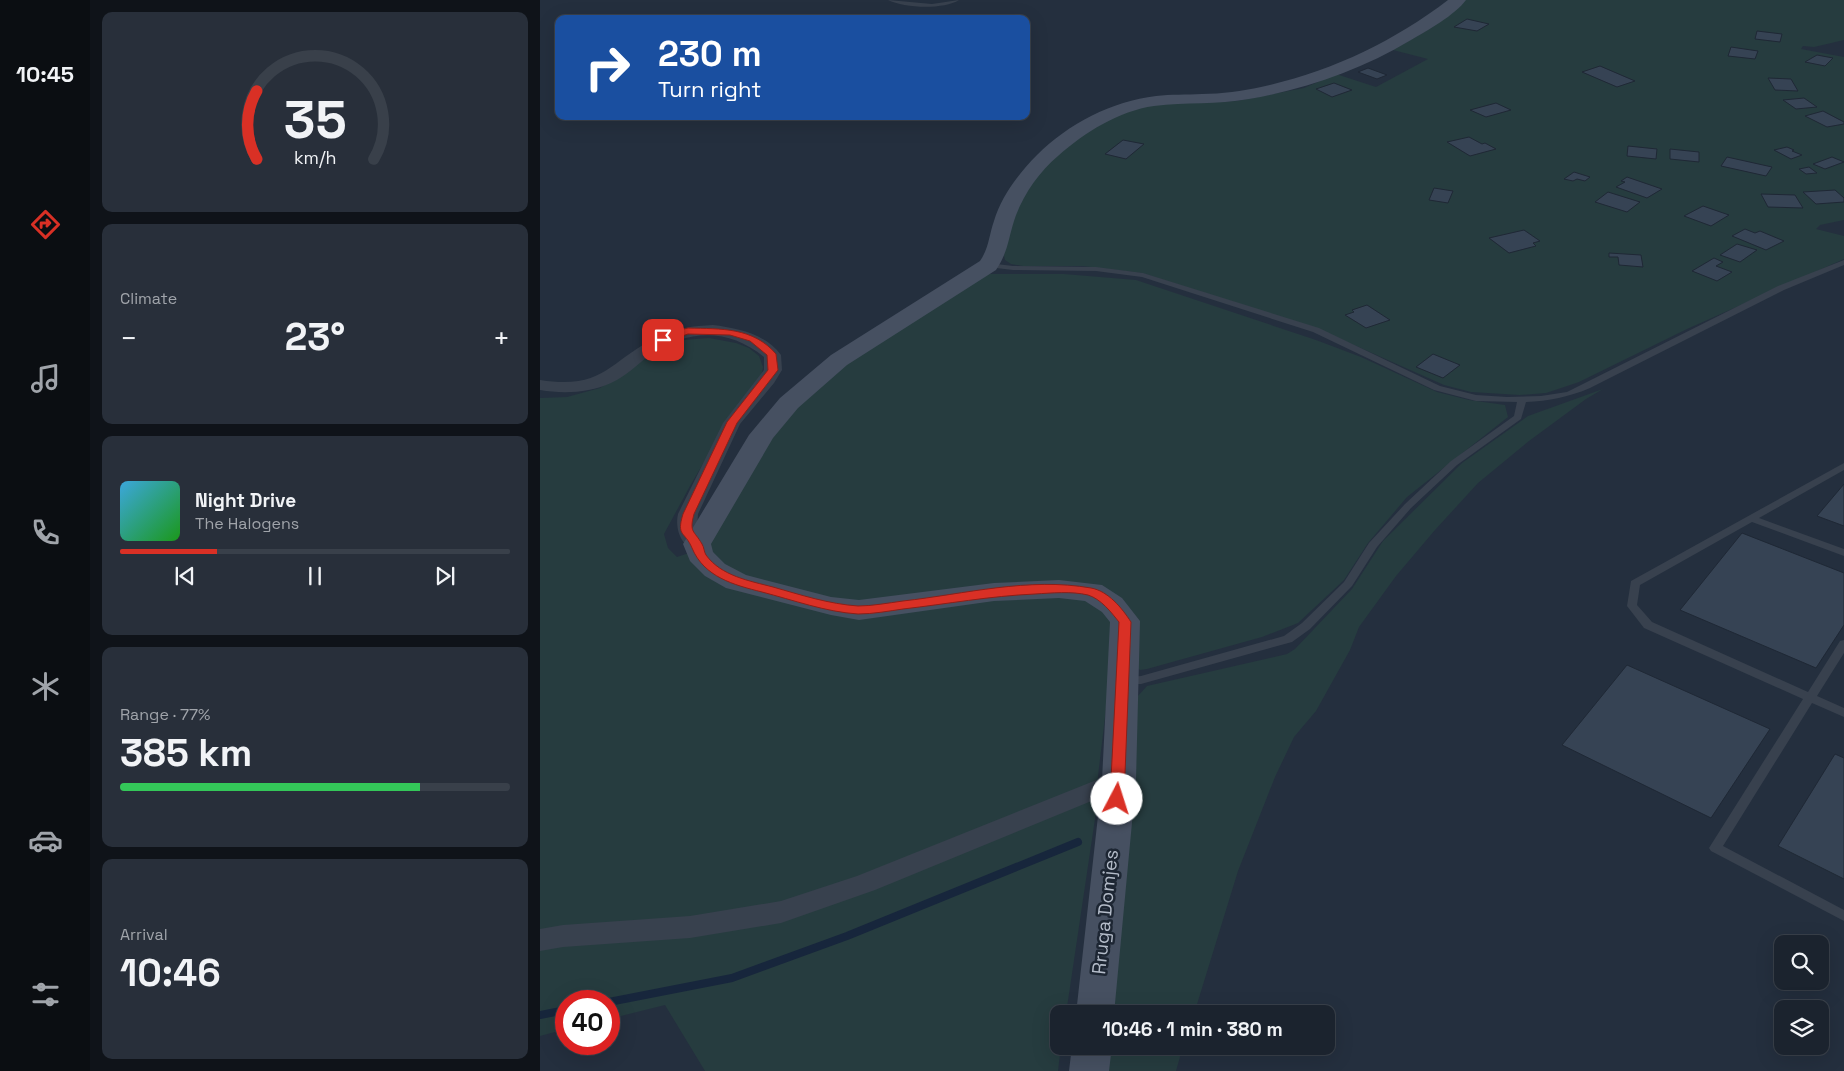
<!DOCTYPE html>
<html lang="en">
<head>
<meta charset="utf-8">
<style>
	:root { --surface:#1b232e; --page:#282f3a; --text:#f1f3f6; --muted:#a0a4aa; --line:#39404a; --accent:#d93025 }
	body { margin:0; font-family:"Space Grotesk",sans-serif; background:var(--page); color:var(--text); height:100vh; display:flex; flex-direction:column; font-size:19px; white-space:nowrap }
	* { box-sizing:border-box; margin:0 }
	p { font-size:16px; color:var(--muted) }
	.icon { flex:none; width:28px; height:28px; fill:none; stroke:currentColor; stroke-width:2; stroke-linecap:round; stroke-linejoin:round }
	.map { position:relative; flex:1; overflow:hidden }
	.sheet { display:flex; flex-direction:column; gap:12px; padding:12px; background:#0f1319; width:450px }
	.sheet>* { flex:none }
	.banner { position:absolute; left:15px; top:15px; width:475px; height:105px; border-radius:10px; box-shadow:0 5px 20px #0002,0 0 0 1px var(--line); background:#1a4fa0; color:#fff; overflow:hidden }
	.fabs { position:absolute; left:1234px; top:935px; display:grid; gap:10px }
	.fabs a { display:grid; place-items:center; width:55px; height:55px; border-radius:10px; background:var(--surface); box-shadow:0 5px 20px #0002,0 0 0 1px var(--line); font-size:25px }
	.speed { position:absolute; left:15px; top:990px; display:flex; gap:10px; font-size:25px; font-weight:700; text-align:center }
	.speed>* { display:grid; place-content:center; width:65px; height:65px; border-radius:50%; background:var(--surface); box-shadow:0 5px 20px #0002,0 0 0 1px var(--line); line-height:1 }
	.speed .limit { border:8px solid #d22; background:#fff; color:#111 }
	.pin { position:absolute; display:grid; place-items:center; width:42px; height:42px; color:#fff; margin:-21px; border-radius:10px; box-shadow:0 2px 8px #0006 }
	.me { position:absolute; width:55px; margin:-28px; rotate:5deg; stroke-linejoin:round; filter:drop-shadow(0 0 4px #0008) }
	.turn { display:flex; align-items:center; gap:18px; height:105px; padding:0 20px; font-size:22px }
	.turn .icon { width:65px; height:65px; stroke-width:2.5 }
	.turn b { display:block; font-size:35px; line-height:42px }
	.big { font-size:38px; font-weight:700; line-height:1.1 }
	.sheet .widget { flex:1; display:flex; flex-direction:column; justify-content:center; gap:8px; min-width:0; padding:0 18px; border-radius:10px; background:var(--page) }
	.sheet .dial { align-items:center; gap:0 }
	.dial svg { height:130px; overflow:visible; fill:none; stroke:var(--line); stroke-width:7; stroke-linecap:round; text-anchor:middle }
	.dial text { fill:var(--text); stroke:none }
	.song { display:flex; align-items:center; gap:15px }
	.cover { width:60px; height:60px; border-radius:8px; background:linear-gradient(135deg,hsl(200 70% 55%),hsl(120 70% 35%)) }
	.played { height:5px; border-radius:2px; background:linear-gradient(90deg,var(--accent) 25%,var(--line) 25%) }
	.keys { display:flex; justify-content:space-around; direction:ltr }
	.heat { display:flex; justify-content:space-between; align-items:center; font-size:28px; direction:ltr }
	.charge { height:8px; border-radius:4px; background:linear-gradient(90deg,#34c759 77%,var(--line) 0) }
	.trip { position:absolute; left:510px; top:1005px; width:285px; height:50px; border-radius:10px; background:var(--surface); box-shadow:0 5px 20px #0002,0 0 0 1px var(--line); font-weight:700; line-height:50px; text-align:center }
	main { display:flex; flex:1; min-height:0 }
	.tab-bar { display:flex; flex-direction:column; width:90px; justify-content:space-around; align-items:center; background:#0b0e12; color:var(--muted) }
	.tab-bar .icon { width:35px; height:35px }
	.tab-bar .active { color:var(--accent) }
	.tab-bar b { font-size:22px; color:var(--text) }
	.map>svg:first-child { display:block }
	.green { fill:#263c3f }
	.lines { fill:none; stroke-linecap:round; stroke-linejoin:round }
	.stream { stroke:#17263c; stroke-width:8 }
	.building { fill:#364354; stroke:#1f2835 }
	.lane { fill:#38414e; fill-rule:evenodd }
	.street { fill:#38414e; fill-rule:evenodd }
	.secondary { fill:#465061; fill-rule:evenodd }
	.route { fill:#d93025; stroke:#8d1f18 }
	.labels { text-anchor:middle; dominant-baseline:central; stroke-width:5; stroke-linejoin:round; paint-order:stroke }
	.near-street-label { font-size:19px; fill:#b4bcc9; stroke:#1d2633 }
</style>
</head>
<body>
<main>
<nav class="tab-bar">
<b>10:45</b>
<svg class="icon active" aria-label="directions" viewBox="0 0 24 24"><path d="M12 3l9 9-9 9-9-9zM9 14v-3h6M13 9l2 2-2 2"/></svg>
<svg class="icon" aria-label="music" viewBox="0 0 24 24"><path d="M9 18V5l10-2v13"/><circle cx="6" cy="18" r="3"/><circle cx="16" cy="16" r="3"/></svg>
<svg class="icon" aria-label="phone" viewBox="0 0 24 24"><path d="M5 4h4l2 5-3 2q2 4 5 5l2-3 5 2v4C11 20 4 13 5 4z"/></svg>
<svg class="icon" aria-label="climate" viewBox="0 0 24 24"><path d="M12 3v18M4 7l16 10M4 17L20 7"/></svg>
<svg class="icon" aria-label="car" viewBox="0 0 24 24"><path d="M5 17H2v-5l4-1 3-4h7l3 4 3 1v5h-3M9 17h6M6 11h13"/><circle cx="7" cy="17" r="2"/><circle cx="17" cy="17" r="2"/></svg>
<svg class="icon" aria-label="filters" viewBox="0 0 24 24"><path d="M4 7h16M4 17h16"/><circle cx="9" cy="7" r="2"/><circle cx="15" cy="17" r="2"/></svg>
</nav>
<section class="sheet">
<div class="widget dial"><svg viewBox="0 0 100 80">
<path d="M14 69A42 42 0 1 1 86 69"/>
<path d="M14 69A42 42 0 0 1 14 27" stroke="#d93025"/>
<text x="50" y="56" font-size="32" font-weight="700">35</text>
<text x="50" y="72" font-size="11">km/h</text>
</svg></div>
<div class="widget"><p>Climate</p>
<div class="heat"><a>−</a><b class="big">23°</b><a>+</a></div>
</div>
<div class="widget">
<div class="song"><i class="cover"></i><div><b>Night Drive</b><p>The Halogens</p></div></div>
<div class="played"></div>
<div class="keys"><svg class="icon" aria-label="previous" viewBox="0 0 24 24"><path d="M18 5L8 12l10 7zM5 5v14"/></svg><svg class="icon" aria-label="pause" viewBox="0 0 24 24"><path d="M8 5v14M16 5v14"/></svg><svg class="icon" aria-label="next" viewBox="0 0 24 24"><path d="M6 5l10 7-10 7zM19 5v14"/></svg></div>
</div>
<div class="widget"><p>Range · 77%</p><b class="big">385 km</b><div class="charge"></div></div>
<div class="widget"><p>Arrival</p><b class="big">10:46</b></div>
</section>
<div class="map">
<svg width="1304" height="1071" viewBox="0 0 1304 1071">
	<rect width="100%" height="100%" fill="#242f3e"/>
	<path class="green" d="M 925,0 L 1304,0 L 1304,40 L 1274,47 L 1263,46 L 1261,49 L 1304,57 L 1304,220 L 1280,225 L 1276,229 L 1304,236 L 1304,259 L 1147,329 L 1039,382 L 1006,393 L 980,395 L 931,392 L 904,385 L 778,329 L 602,273 L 542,266 L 483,266 L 471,264 L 465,260 L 464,255 L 471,219 L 483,194 L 514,154 L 569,119 L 583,112 L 614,104 L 697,101 L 764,88 L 796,74 L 836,87 L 888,59 L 853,50 L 891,28 Z
		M 450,274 L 524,274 L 596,280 L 776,340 L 821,357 L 897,392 L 929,400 L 965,405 L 968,417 L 867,497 L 828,543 L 804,580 L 758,623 L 722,637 L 607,669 L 600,670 L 596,666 L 571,667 L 558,776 L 556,812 L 526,1014 L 519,1014 L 519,1046 L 521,1046 L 518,1071 L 165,1071 L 125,1005 L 69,1019 L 69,1001 L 26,1001 L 26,1029 L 0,1036 L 0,398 L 27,397 L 60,388 L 126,345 L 142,340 L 169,338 L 196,343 L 209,348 L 219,356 L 223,367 L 221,377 L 192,414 L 150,486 L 124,534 L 128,548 L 137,557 L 167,547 L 223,443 L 285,373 L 440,277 Z
		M 1063,389 L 1046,399 L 989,441 L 938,483 L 895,530 L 856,576 L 819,627 L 810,650 L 776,711 L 754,737 L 735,777 L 698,871 L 654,1014 L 567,1014 L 597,697 L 607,686 L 747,654 L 755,649 L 812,589 L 843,541 L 922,463 L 988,416 Z
		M 564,1046 L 643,1046 L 636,1071 L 562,1071 Z"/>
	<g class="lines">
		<path class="stream" d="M 69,1002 L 192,978 L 307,936 L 538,842
			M 0,1015 L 26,1010"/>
	</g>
	<path class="building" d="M 927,19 L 949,24 L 937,31 L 914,27 Z
		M 1217,31 L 1242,34 L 1240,42 L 1215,39 Z
		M 1191,47 L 1218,51 L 1215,59 L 1188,56 Z
		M 1277,55 L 1293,58 L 1285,66 L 1265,62 Z
		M 1060,66 L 1095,81 L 1077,87 L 1042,72 Z
		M 828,68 L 847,75 L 837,79 L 818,72 Z
		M 1228,78 L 1251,79 L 1258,91 L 1235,90 Z
		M 794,83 L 812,90 L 792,97 L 776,89 Z
		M 1264,98 L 1277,107 L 1256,109 L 1243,100 Z
		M 956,103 L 971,110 L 946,117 L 930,110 Z
		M 1283,111 L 1304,122 L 1304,124 L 1287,127 L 1265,116 Z
		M 929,137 L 942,144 L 945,143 L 956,149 L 930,156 L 907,142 Z
		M 583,140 L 604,144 L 586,159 L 565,154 Z
		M 1088,146 L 1117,149 L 1116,159 L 1087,156 Z
		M 1247,147 L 1254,150 L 1252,151 L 1262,155 L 1251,159 L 1234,150 Z
		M 1130,149 L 1159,152 L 1159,162 L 1130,159 Z
		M 1187,157 L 1232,167 L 1226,176 L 1181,166 Z
		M 1292,157 L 1304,162 L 1285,169 L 1273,164 Z
		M 1269,167 L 1277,173 L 1266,174 L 1259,169 Z
		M 1034,172 L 1050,177 L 1045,181 L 1037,179 L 1033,181 L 1024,179 Z
		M 1087,177 L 1122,189 L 1107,198 L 1076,187 L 1085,182 L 1081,181 Z
		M 894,188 L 913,191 L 908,203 L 889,200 Z
		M 1295,190 L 1304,198 L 1304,202 L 1276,204 L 1263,192 Z
		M 1068,192 L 1100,202 L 1087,212 L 1055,202 Z
		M 1221,194 L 1255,195 L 1263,208 L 1228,207 Z
		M 1163,206 L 1189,215 L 1171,226 L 1144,216 Z
		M 1205,229 L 1215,233 L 1220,231 L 1244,241 L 1226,250 L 1192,236 Z
		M 984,230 L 1000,241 L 993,243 L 996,246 L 969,253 L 949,238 Z
		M 1197,244 L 1217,250 L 1200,262 L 1180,255 Z
		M 1069,253 L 1101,255 L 1103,267 L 1079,265 L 1078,257 L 1069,257 Z
		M 1174,258 L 1183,262 L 1176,266 L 1192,272 L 1177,281 L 1152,271 Z
		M 827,305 L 850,320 L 826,328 L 805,315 L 814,312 L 812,310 Z
		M 893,354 L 920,365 L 903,378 L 876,367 Z
		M 1304,484 L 1304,526 L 1277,516 Z
		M 1202,533 L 1304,573 L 1304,625 L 1276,668 L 1140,610 Z
		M 1087,665 L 1230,729 L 1171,818 L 1022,745 Z
		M 1295,754 L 1304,758 L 1304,879 L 1238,846 Z"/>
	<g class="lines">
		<path class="lane" d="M 348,0 L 392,4 L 419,0 C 403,10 364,8 348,0 Z
			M 1304,260 L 1304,265 L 1244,290 L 1050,388 C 1029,397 1009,401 986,402 L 981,419 L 917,465 L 871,508 L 837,547 L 812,586 L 770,629 L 752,642 L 601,684 L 583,684 L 581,681 L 583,678 L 601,676 L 744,636 L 762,623 L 804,582 L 829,543 L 865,504 L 911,461 L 974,416 L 977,402 L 936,401 L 894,390 L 773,332 L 602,277 L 556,271 L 473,270 L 448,267 L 444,265 L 448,263 L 473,266 L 556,267 L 603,273 L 779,328 L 900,386 L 936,395 L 967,397 L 1001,396 L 1027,392 L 1238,286 Z
			M 1304,463 L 1304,470 L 1219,518 L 1304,549 L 1304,556 L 1212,522 L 1100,585 L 1097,605 L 1112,622 L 1268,692 L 1300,641 L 1304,640 L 1304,653 L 1277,696 L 1304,708 L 1304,717 L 1272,703 L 1183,846 L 1304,910 L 1304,921 L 1171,851 L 1169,848 L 1263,699 L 1104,628 L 1087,606 L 1091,581 Z"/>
		<path class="street" d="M 173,325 C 197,328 226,334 241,355 L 242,370 L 234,383 L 200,424 L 158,514 L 157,530 L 167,544 L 164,548 C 144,554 134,531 138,514 L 183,423 L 224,370 L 224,357 C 189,328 148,329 111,354 C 98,364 86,376 71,383 C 49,393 23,394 0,390 L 0,380 C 65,390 68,361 118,337 C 135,328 154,326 173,325 Z
			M 579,771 L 588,774 L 591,780 L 588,786 L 335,890 L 241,923 L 150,938 L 23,947 L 0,951 L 0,929 L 23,925 L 150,916 L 241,901 L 317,876 Z"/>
		<path class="secondary" d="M 908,0 L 926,0 C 915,15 887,31 871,40 C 821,70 766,89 709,99 C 677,105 646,102 614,106 C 579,111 545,132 518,156 C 499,172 482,196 474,221 C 468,240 468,252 456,270 L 307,365 L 258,408 L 233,438 L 171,544 L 173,552 L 185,564 L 206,575 L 291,597 L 319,600 L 454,583 L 519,580 L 562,585 L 582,598 L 600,621 L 596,780 L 574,1014 L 536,1014 L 562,780 L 570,622 L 562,612 L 545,601 L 519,598 L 454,601 L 319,620 L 291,615 L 186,588 L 165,576 L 150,561 L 143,544 L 209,435 L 240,398 L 291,355 L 440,261 C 449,248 449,235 454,221 C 461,197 479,173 497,155 C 528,124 572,101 616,96 C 631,94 646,95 662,94 C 682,94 702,91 721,87 C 790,72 853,42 908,0 Z
			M 532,1046 L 572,1046 L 569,1071 L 529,1071 Z"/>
	</g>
	<path class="route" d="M 148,328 C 181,329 213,327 236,354 L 238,370 L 197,423 L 154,514 C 149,533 154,530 162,544 C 164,547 164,552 166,555 C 181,576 210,581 233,587 C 261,595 289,604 318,606 C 332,606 348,603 363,601 C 425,594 489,577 551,588 C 568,591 582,608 591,622 L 584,799 L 582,803 L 577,805 L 572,803 L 570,799 L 579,622 C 571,612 561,599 548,595 C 531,591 512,593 495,594 C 450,596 407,604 363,609 C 349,611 333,614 318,614 C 286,612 253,600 222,592 C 194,585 164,577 152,548 C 145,531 136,537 143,514 L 187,422 L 228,370 L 227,355 L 210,341 L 190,335 L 148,334 L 123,343 L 118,340 L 131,332 Z"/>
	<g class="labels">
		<g class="near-street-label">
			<text transform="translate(565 912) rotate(-84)">Rruga Domjes</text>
		</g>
	</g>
</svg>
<div class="fabs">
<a><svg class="icon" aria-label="search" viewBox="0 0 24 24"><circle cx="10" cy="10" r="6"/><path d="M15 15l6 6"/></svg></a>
<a><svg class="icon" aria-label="layers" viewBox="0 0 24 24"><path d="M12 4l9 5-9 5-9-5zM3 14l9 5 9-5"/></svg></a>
</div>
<div class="speed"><div class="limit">40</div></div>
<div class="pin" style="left:123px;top:340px;background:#d93025"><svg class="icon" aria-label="arrive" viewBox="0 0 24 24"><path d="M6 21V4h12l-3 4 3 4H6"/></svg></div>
<svg class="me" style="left:577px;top:799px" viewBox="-20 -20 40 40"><circle r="19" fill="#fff"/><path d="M0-13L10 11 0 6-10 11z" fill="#d93025"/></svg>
<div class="trip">10:46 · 1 min · 380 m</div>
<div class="banner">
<div class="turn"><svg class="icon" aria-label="right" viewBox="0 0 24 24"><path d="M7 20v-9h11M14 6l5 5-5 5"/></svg><div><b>230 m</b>Turn right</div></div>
</div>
</div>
</main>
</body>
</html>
